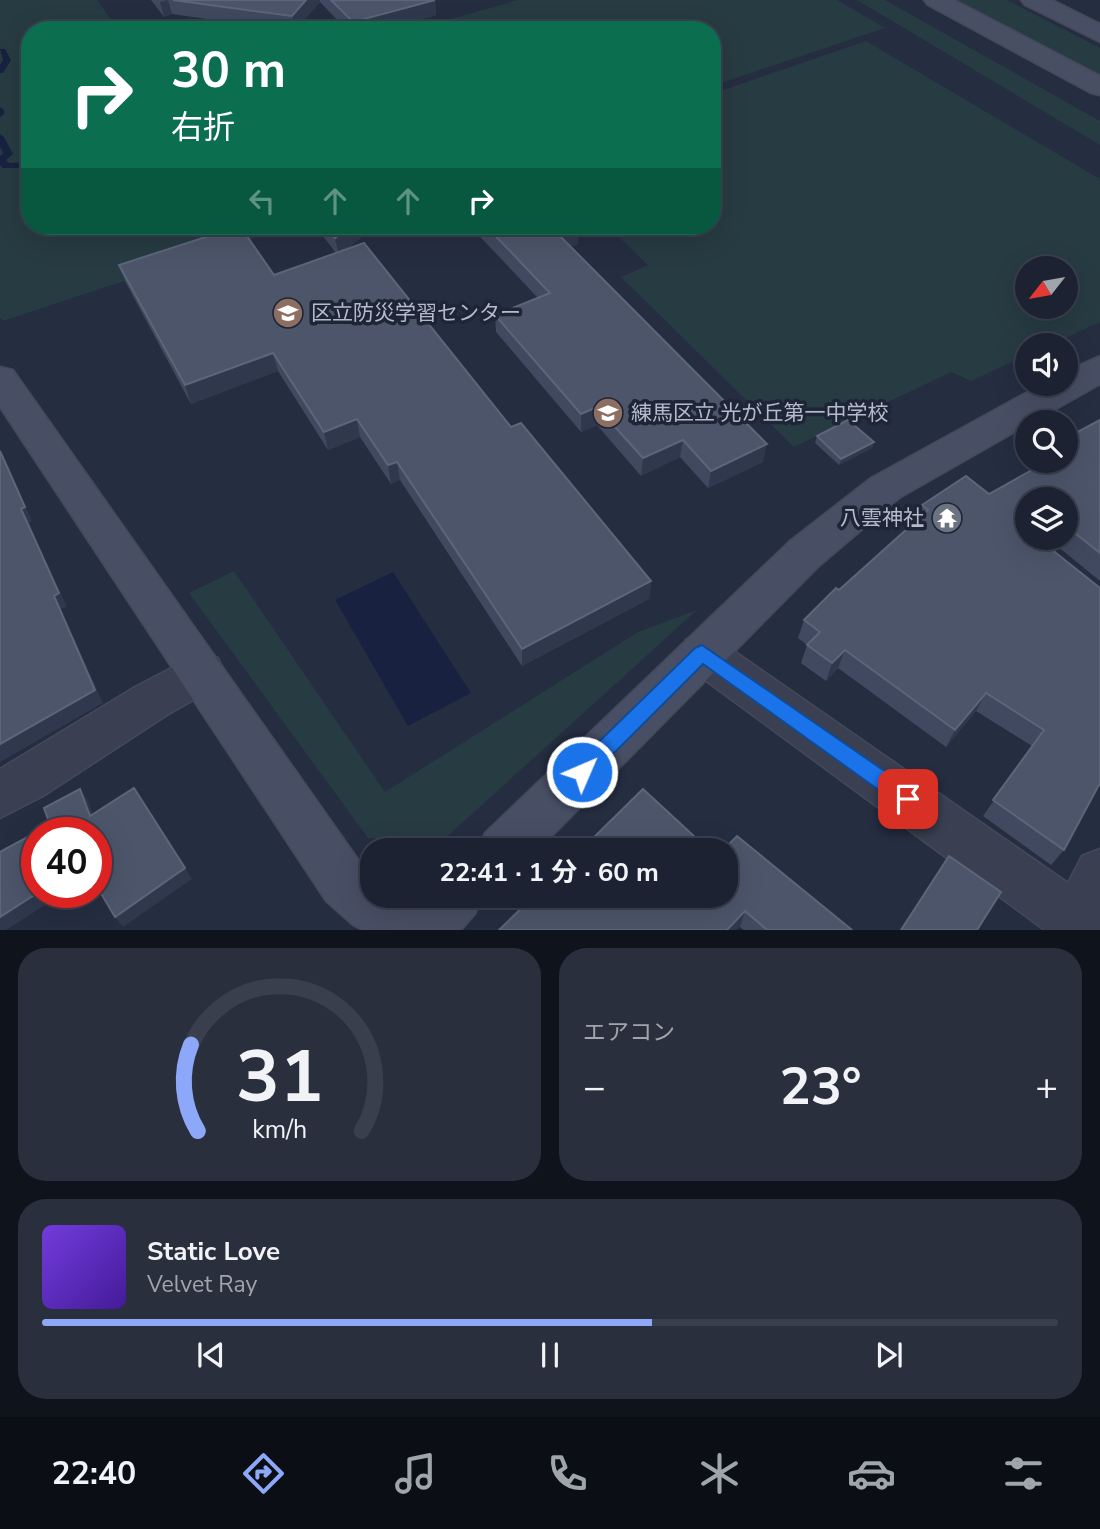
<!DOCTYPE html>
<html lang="ja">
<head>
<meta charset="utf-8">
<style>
	:root { --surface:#1c2231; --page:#292f3d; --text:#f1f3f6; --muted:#a0a4ab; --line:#3a3f4d; --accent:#8da7f9 }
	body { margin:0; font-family:"Nunito Sans","Noto Sans JP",sans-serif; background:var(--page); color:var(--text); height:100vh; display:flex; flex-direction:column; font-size:26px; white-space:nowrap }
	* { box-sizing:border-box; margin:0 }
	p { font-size:23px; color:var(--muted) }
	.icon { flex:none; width:38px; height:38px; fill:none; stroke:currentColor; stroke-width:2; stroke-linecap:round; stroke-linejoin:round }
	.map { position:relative; height:930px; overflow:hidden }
	.sheet { display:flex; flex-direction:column; gap:18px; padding:18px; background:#0f131b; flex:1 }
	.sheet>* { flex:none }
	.top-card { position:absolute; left:21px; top:21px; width:700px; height:214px; border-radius:28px; box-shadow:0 7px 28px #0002,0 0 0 2px var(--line); background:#0b6e4f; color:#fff; overflow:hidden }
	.needle { width:46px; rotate:239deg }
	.controls { position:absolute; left:1015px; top:256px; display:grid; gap:14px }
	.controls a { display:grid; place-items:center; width:63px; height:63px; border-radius:50%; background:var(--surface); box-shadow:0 7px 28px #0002,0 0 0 2px var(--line); font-size:35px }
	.speed { position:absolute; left:21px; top:817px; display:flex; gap:14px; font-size:35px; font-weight:700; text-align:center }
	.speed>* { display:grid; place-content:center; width:91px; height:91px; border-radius:50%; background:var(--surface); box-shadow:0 7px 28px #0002,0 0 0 2px var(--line); line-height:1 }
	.speed .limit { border:10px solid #d22; background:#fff; color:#111 }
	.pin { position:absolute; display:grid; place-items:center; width:60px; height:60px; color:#fff; margin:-30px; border-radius:14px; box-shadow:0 4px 10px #0006 }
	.me { position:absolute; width:77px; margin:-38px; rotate:45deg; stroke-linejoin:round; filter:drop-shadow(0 0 5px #0008) }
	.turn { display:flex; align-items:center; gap:24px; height:147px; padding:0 35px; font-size:32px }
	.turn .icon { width:91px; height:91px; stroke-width:2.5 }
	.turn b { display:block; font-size:49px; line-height:60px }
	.lanes { display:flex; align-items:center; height:66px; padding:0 35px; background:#0003; justify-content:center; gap:35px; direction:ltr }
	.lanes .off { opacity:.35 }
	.big { font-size:52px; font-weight:700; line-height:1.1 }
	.sheet .tile { flex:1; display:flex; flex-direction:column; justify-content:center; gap:10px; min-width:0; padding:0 24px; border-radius:28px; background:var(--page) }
	.sheet .dial { align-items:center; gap:0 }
	.dial svg { height:182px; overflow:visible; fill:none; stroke:var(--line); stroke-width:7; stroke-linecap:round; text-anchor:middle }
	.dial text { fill:var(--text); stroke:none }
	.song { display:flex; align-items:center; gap:21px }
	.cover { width:84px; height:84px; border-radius:10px; background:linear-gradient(135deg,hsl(260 70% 55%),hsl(260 70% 35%)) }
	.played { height:7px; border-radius:4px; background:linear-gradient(90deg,var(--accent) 60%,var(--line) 60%) }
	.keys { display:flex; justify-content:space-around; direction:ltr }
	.heat { display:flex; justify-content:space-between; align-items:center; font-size:38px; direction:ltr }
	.sheet .tiles { flex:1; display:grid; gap:18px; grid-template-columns:1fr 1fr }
	.tile:last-child { grid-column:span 2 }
	.trip { position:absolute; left:360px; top:838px; width:378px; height:70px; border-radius:28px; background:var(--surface); box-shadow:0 7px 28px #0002,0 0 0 2px var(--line); font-weight:700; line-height:70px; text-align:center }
	.tab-bar { display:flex; height:112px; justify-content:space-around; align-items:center; background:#0b0e14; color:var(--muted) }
	.tab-bar .icon { width:49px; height:49px }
	.tab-bar .current { color:var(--accent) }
	.tab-bar b { font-size:32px; color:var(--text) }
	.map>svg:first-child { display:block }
	.green { fill:#273b42; fill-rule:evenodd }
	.water { fill:#182240 }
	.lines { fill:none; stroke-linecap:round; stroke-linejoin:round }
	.stream { fill:#182240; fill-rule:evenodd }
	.street-casing { stroke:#43495a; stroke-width:3 }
	.secondary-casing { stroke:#43495a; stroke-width:3 }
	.street { fill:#3a4051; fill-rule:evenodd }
	.secondary { fill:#484e64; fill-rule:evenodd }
	.wall { fill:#40495f }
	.shaded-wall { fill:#30384e }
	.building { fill:#4d556b; stroke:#5d657a; stroke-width:2 }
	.route { fill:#1a73e8; stroke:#114b97; stroke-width:2 }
	.labels { text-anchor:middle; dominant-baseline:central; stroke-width:7; stroke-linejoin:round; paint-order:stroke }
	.poi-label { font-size:21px; fill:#b6bbcb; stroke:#1e2536; text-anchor:start }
</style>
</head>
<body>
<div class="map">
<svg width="1100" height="931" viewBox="0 0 1100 931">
	<rect width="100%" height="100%" fill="#252d41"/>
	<path class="green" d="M 0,0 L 97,0 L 119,30 L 30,30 L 30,226 L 291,226 L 3,321 L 0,317 Z
		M 518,0 L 837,0 L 885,28 L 712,86 L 712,30 L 412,30 Z
		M 857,0 L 885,0 L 1100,121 L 1100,145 Z
		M 956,0 L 1007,0 L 1100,48 L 1100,78 Z
		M 866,41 L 1100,179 L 1100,322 L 1050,345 L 1027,345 L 1027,355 L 971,381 L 951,372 L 794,447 L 621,277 L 648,265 L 607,226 L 712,226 L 712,94 ZM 1027,268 L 1066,268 L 1066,306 L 1027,306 Z
		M 234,571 L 385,792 L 638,632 L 697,610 L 441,842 L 368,838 L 189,593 Z"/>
	<path class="water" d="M 393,572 L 471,693 L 408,726 L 335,600 Z"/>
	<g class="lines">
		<path class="stream" d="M 0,49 L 5,49 L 11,60 L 3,73 L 0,73 L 0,65 L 3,60 Z
			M 0,107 L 4,110 L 4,114 L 0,117 Z
			M 0,134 L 4,137 L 13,154 L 6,160 L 9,163 L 30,162 L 30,168 L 3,168 L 0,165 L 0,156 L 3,153 L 0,147 Z"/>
		<g class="street-casing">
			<path id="street" d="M 702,634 L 718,640 L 1068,883 L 1082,856 L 1100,849 L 1100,931 L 1046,931 L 686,666 L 680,653 L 686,640 Z
				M 202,652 L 218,658 L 224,672 L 218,686 L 167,715 L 43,796 L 0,818 L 0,769 L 135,687 Z"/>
		</g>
		<g class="secondary-casing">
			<path id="secondary" d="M 924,0 L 954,0 L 1100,76 L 1100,95 L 1091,93 L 928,5 Z
				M 1021,0 L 1052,0 L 1100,24 L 1100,42 L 1025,5 Z
				M 1100,356 L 1100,384 L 1033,422 L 1027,422 L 1027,425 L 899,498 L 820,565 L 538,850 L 478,850 L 485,833 L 790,541 L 871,478 L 1044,383 L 1066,383 L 1066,371 Z
				M 0,367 L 13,370 L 362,865 L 373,874 L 373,896 L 483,896 L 475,914 L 460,931 L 365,931 L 353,925 L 326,901 L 0,407 Z"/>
		</g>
		<use href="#street" class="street"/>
		<use href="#secondary" class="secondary"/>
	</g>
	<path class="wall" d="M 151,0 L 435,0 L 436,15 L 383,30 L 347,30 L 320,2 L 295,30 L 285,30 L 172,14 L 164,17 Z
		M 315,226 L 375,226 L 347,249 L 511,427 L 651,581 L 649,599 L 522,666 L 400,480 L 391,484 L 360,437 L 328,450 L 278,371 L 191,404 L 126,283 L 119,265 L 274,275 L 336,253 Z
		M 470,226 L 578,226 L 578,244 L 570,247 L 763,462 L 708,488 L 680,457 L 641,476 L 597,425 L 581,432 L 496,332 L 495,315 L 538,298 Z
		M 1100,420 L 1100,581 L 1046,537 L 1066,537 L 1066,499 L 1027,499 L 1027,525 L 1021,526 L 1064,850 L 1051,865 L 983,816 L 1032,746 L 976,711 L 946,747 L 838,668 L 826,681 L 801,663 L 807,645 L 798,638 L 804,620 L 915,522 L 922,505 L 989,494 L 1031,471 L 1030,471 L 1035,460 L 1066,460 Z
		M 817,436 L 874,442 L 872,448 L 839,465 L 815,443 Z
		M 726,896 L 852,930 L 744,930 L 740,927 Z"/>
	<path class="shaded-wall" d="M 168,0 L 172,14 L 164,17 L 160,2 Z
		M 306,0 L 320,0 L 320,2 L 295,30 L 294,30 L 292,16 Z
		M 435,0 L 436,15 L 383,30 L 354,30 L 353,22 Z
		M 351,226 L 375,226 L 339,256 L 335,238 Z
		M 579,226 L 578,244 L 558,252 L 558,234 Z
		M 273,353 L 278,371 L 191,404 L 185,385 Z
		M 597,407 L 597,425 L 581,432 L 581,414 Z
		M 357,419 L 360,437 L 328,450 L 324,432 Z
		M 683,440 L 680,457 L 641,476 L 643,458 Z
		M 874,442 L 872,448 L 839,465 L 841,459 Z
		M 767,444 L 763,462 L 708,488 L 711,471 Z
		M 0,451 L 8,465 L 32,521 L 29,523 L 67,607 L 61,609 L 103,703 L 0,762 L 0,744 L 54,596 Z
		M 397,462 L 400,480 L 391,484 L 388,465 Z
		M 651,581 L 649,599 L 522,666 L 522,649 Z
		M 845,650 L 838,668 L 826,681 L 832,663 Z
		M 986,693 L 976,711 L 946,747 L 955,730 Z
		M 80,789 L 88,801 L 98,828 L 90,816 Z
		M 185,868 L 192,879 L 123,927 L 115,917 Z
		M 39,892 L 76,892 L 53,906 L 50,902 L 6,930 L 0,930 L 0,917 Z
		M 745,911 L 740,927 L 736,930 L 727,930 Z"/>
	<path class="building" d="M 173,0 L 306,0 L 292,16 Z
		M 331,0 L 435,0 L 353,22 Z
		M 240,226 L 274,275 L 364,243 L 511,427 L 521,423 L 651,581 L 522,649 L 397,462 L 388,465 L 357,419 L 324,432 L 273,353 L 185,385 L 119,265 Z
		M 326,226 L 351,226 L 335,238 Z
		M 486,226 L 578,226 L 558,234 L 767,444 L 711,471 L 683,440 L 643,458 L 597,407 L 581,414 L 495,315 L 550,293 Z
		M 848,420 L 874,442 L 841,459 L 817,436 Z
		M 1100,420 L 1100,553 L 1066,526 L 1066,499 L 1027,499 L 1027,507 L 1023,508 L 1018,516 L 1021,525 L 1027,530 L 1027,537 L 1036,537 L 1100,588 L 1100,783 L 1064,850 L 993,800 L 1044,730 L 986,693 L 955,730 L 845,650 L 832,663 L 807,645 L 820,632 L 804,620 L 836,588 L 839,590 L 928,510 L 922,505 L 966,476 L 989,494 L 1050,460 L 1066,460 L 1066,438 Z
		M 0,451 L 25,507 L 21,509 L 59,593 L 54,596 L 95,690 L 0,744 Z
		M 134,788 L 185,868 L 115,917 L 96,885 L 96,833 L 37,833 L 37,892 L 39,892 L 0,917 L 0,852 L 50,825 L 44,808 L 80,789 L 90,816 Z
		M 643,789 L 709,850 L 581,850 Z
		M 737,836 L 852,930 L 767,930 L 745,911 L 727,930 L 499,930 L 534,896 L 726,896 L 726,850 L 723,850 Z
		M 949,856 L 1001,892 L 977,930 L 901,930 Z"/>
	<path class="route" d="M 702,645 L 915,792 L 918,799 L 915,806 L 908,809 L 901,806 L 703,664 L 589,778 L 582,781 L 575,778 L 572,772 L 575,765 L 695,648 Z"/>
	<defs>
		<g id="school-disc" transform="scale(1.575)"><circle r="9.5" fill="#8d6e63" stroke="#1e2536"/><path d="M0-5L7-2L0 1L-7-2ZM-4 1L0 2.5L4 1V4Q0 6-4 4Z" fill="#fff"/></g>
		<g id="temple-disc" transform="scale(1.575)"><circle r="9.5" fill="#6b7280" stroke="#1e2536"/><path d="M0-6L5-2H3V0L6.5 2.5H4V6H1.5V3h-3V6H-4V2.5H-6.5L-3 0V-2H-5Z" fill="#fff"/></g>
	</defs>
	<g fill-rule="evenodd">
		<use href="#school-disc" x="288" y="313"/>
		<use href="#school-disc" x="608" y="413"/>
		<use href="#temple-disc" x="947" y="518"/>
	</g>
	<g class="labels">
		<g class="poi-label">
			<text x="311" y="313">区立防災学習センター</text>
			<text x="631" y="413">練馬区立 光が丘第一中学校</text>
			<text x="924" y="518" text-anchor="end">八雲神社</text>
		</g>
	</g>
</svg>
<div class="controls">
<a><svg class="needle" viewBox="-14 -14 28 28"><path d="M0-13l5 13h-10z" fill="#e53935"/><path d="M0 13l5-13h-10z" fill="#a0a4ab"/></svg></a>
<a><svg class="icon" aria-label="sound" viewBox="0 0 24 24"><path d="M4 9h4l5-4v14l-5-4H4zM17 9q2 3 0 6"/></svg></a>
<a><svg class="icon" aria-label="search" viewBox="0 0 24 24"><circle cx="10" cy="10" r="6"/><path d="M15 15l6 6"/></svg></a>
<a><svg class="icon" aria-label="layers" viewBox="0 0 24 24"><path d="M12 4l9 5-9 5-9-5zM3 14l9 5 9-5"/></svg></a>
</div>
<div class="speed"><div class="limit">40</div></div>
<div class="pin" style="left:908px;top:799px;background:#d93025"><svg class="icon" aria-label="arrive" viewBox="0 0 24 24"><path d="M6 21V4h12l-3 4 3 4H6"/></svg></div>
<svg class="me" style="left:582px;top:772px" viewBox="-20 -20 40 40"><circle r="17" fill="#1a73e8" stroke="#fff" stroke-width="3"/><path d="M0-11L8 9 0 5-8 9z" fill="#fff"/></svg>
<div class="trip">22:41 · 1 分 · 60 m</div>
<div class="top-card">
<div class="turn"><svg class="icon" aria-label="right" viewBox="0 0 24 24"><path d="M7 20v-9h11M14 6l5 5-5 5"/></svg><div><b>30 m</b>右折</div></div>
<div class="lanes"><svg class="icon off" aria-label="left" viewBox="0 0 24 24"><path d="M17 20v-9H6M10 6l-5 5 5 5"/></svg><svg class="icon off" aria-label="ahead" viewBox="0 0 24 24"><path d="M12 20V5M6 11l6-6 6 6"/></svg><svg class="icon off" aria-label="ahead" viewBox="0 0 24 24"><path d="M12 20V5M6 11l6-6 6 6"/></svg><svg class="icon" aria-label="right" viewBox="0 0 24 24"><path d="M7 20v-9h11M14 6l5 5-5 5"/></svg></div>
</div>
</div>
<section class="sheet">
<div class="tiles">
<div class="tile dial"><svg viewBox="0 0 100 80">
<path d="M14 69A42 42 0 1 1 86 69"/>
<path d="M14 69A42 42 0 0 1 11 31" stroke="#8da7f9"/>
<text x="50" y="56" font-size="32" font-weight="700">31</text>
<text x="50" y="72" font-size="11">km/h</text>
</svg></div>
<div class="tile"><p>エアコン</p>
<div class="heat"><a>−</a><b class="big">23°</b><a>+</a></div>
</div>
<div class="tile">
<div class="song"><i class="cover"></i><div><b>Static Love</b><p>Velvet Ray</p></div></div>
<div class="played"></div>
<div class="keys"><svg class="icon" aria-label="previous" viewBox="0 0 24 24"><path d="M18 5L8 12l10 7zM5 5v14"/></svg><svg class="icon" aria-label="pause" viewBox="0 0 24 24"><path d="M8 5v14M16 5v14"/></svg><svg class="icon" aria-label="next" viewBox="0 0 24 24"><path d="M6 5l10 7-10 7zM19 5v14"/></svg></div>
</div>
</div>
</section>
<nav class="tab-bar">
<b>22:40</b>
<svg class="icon current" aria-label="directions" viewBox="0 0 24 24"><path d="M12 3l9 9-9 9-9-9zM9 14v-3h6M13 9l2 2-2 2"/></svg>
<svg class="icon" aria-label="music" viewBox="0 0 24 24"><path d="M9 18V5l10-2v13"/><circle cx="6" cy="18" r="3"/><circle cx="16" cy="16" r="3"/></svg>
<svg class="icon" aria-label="phone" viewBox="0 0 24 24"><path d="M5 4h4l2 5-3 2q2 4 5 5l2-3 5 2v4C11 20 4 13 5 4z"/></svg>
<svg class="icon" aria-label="climate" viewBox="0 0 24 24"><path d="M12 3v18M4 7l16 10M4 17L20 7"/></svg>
<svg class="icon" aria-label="car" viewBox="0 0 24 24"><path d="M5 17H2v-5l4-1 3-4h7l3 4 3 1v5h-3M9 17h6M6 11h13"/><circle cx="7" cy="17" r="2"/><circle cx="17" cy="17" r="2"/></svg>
<svg class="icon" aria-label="filters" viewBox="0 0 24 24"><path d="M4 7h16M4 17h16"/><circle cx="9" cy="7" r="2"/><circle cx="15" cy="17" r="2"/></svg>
</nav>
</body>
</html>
